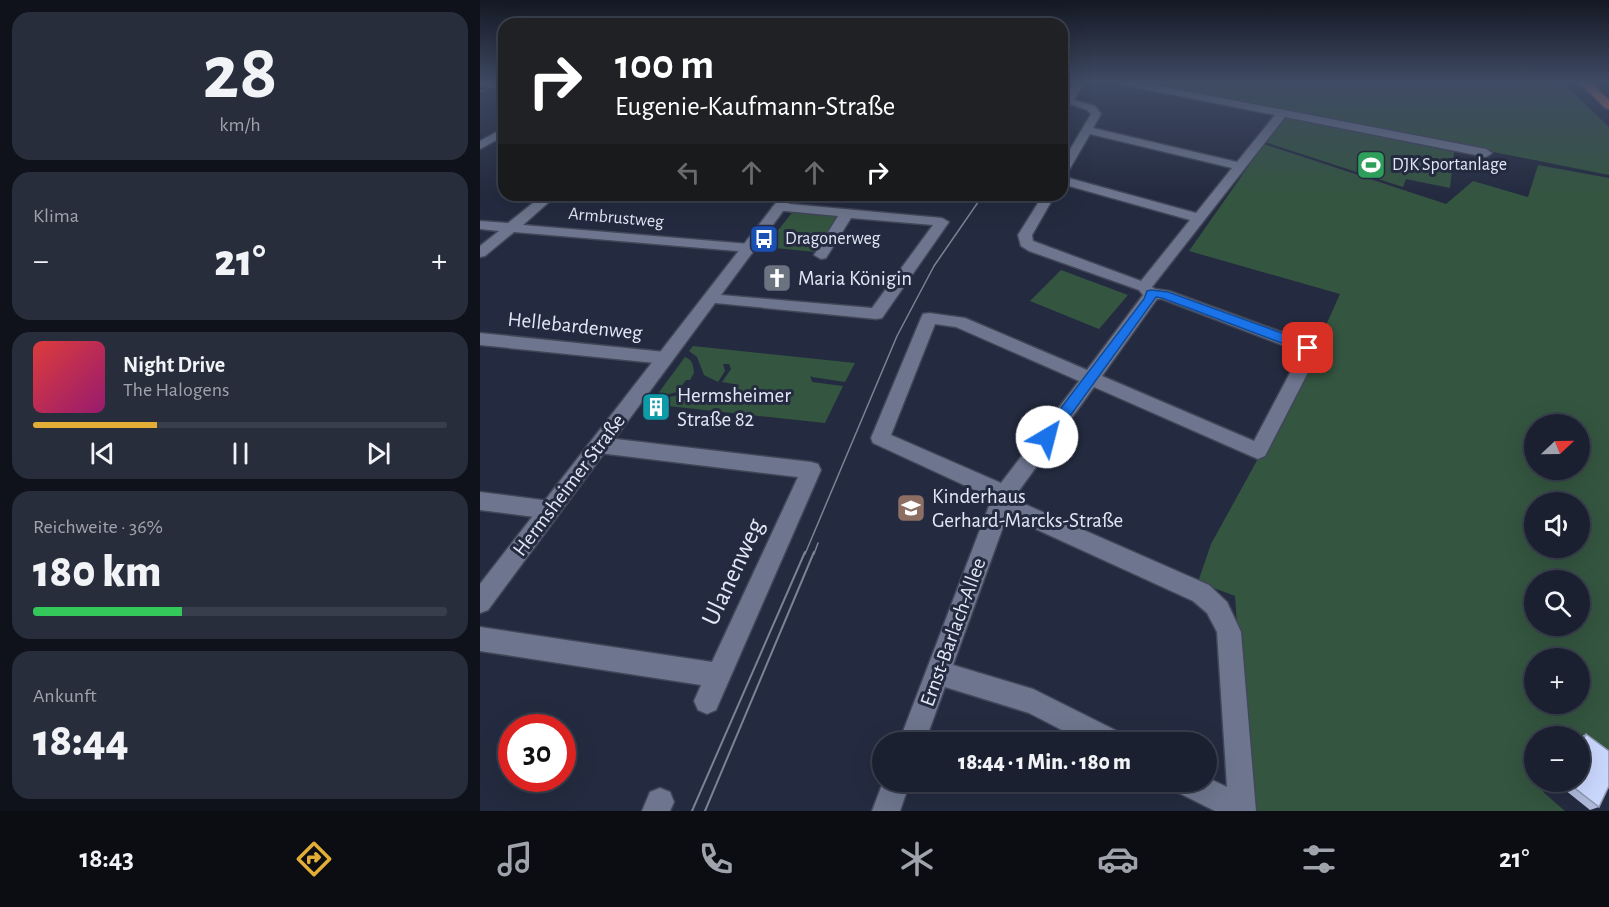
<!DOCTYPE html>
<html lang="de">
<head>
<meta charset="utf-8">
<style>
	:root { --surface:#1b2030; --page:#282d3c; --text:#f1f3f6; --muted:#a0a3ab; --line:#393e4c; --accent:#e3ae35 }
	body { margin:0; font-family:"Alegreya Sans",sans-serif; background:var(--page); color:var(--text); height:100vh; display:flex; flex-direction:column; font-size:22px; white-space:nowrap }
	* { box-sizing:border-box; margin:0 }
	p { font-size:20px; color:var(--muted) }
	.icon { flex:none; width:33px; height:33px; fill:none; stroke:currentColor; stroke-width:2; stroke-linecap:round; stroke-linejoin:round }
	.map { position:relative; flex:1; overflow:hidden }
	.details { display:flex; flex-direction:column; gap:12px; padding:12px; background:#0f121a; width:480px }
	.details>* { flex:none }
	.hud { position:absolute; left:18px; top:18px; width:570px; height:183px; border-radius:18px; box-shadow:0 6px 24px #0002,0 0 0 2px var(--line); background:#202124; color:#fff; overflow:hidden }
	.needle { width:39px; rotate:68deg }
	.tools { position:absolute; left:1044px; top:414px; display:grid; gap:12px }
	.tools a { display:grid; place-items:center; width:66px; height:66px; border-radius:50%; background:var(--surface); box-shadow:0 6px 24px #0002,0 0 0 2px var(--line); font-size:30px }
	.speed { position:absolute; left:18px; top:714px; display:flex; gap:12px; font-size:30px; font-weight:700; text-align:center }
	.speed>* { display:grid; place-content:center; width:78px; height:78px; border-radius:50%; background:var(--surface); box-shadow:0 6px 24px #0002,0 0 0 2px var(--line); line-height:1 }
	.speed .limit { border:9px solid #d22; background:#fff; color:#111 }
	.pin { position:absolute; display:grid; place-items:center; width:51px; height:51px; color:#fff; margin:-26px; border-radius:12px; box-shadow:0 3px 9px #0006 }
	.me { position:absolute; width:66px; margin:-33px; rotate:37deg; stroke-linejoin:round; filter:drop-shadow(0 0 4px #0008) }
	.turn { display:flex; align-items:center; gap:21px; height:126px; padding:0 18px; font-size:27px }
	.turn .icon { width:78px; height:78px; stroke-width:2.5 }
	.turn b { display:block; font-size:42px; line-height:51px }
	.lanes { display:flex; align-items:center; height:57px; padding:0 18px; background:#0003; justify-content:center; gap:30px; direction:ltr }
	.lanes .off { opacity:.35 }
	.big { font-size:45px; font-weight:800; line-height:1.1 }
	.details .widget { flex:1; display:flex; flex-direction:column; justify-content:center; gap:9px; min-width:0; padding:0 21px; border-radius:18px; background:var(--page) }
	.details .dial { align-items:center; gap:0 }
	.dial b { font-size:78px; line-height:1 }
	.song { display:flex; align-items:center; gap:18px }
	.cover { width:72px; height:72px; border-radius:9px; background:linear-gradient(135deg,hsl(0 70% 55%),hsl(320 70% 35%)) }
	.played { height:6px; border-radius:3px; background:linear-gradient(90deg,var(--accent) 30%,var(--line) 30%) }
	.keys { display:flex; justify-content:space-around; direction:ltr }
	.heat { display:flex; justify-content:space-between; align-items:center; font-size:33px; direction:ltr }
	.charge { height:9px; border-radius:4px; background:linear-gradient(90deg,#34c759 36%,var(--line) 0) }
	.trip { position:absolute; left:392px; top:732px; width:345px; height:60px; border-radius:30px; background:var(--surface); box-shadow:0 6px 24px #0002,0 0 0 2px var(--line); font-weight:800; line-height:60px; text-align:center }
	.tab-bar { display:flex; height:96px; justify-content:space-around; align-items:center; background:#0b0d13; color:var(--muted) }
	.tab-bar .icon { width:42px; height:42px }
	.tab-bar .current { color:var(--accent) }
	.tab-bar b { font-size:27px; color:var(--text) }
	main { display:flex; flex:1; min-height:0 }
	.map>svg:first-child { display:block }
	.green { fill:#345540; fill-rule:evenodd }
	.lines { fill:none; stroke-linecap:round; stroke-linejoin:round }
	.minor-casing { stroke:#414658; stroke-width:3 }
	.tertiary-casing { stroke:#414658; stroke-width:3 }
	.primary-casing { stroke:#414658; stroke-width:3 }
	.minor { fill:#6d768e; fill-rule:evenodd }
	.tertiary { fill:#6d768e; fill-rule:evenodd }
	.primary { fill:#bd7160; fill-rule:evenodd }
	.tram-far1 { stroke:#7c8294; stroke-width:1.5 }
	.tram { stroke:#7c8294; stroke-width:2 }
	.rail-casing { stroke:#7c8294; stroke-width:4.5 }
	.rail { stroke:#242b40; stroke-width:3; stroke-dasharray:8; stroke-linecap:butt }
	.wall { fill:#aeb9da }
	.building { fill:#cad7fd; stroke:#8d96b1; stroke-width:1.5 }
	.route { fill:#1a73e8; stroke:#114b97; stroke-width:1.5 }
	.labels { text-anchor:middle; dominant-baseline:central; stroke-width:6; stroke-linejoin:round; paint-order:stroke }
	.far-poi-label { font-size:18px; fill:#e3e7f5; stroke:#242b40; text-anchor:start }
	.far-street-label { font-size:18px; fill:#e3e7f5; stroke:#242b40 }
	.poi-label { font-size:21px; fill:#e3e7f5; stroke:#242b40; text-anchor:start }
	.street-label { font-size:21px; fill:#e3e7f5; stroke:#242b40 }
	.near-street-label { font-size:26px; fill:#e3e7f5; stroke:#242b40 }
</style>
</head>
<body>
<main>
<section class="details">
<div class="widget dial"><b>28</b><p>km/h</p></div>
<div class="widget"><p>Klima</p>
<div class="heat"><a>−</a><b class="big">21°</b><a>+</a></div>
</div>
<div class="widget">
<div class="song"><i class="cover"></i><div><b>Night Drive</b><p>The Halogens</p></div></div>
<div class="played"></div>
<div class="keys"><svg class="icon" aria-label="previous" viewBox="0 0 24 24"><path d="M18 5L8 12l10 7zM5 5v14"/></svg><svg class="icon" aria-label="pause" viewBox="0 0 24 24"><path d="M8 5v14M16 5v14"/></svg><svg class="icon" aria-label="next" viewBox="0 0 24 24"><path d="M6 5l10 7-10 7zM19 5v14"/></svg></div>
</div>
<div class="widget"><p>Reichweite · 36%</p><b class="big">180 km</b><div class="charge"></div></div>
<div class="widget"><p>Ankunft</p><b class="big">18:44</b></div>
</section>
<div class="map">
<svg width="1129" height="811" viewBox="0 0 1129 811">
	<rect width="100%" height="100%" fill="#242b40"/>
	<path class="green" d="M 662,82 L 1074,82 L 1095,94 L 1129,127 L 1129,175 Z
		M 811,116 L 934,140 L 934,144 L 974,152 L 970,188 L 926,179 L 923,187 L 785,142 L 803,118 Z
		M 784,144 L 966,204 L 993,181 L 1048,197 L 1058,165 L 1129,178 L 1129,756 L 1095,731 L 1092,736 L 1054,736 L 1054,782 L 1068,782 L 1063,792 L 1085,811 L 771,811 L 755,596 L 718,582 L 731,544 L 833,359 L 848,349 L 837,345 L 860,294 L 709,251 ZM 1054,424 L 1100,424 L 1100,470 L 1054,470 ZM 1054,502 L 1100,502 L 1100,548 L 1054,548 ZM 1054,580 L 1100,580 L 1100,626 L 1054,626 ZM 1054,658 L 1100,658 L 1100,704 L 1054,704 Z
		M 314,210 L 360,214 L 335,252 L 285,247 Z
		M 581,270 L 648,295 L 619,329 L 550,301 Z
		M 213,346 L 375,363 L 365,382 L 332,377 L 330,375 L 332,382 L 363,386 L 345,423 L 170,404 L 172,401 L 198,395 L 203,400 L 223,398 L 250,401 L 259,385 L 242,382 L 251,369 L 249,364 L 243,364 L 245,371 L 238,382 L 224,375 L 217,357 L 209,351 Z
		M 205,357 C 213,360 213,365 214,373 L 210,380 L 206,380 L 197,392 L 178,397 L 177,395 Z"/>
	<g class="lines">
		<g class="minor-casing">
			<path id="minor" d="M 594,82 L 604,82 L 594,100 L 615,106 L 621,114 L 613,128 L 757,162 L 795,115 L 644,85 L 639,82 L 659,82 L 1006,149 L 1012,153 L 1006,157 L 805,117 L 672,287 L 675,289 L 689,291 L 834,344 L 838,353 L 785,456 L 778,459 L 771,456 L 614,387 L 533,499 L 729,585 L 747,602 L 761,632 L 776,811 L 735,811 L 697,792 L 693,782 L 726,782 L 726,777 L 747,787 L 737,632 L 727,613 L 713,601 L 527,516 L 473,665 L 553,689 L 641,733 L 645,742 L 605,742 L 549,713 L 465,687 L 445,742 L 419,742 L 512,498 L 393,443 L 391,438 L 441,318 L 443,314 L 449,313 L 485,318 L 607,370 L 663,295 L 659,290 L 549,251 L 541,246 L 538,235 L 563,195 L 575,195 L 552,235 L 553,241 L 661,281 L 710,220 L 582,184 L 582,163 L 611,114 L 607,110 L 584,102 L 583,99 ZM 610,134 L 752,168 L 716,213 L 585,177 ZM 677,299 L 682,299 L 821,352 L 774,441 L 622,376 ZM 455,324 L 476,327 L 599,381 L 521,483 L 411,435 Z
				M 24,128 L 24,136 L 0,149 L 0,141 Z
				M 63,195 L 77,195 L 43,225 L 269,244 L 276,248 L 269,252 L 34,232 L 5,256 L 0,257 L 0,246 L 19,231 L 0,229 L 0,221 L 28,223 Z
				M 299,203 L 462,218 L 469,222 L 402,318 L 396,319 L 225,302 L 222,299 L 230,294 L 392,308 L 453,225 L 371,218 L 346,258 L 341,259 L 334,255 L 358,216 L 294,210 L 292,207 Z
				M 0,333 L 185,352 L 191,354 L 193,358 L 191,362 L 185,364 L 0,345 Z
				M 119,437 L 331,462 L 338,464 L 341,470 L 236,710 L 227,714 L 218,710 L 214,701 L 221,685 L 0,651 L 0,627 L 232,662 L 318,477 L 119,453 L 112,450 L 110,445 L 112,440 Z
				M 0,492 L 70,501 L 77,504 L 80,510 L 77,516 L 70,519 L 0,510 Z
				M 403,782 L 430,782 L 420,811 L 392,811 Z
				M 180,788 L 190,792 L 194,802 L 190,811 L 162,811 L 170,792 Z"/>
		</g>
		<g class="tertiary-casing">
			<path id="tertiary" d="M 302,195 L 315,195 L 8,610 L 0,613 L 0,584 Z"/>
		</g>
		<g class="primary-casing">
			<path id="primary" d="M 6,82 L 18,82 L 0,92 L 0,85 Z
				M 1099,82 L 1110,82 L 1129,100 L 1129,109 L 1125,108 Z"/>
		</g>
		<use href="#minor" class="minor"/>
		<use href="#tertiary" class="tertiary"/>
		<use href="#primary" class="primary"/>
		<path class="tram-far1" d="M 582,93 L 595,82
			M 325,554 L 417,336 L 454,266 L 503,195
			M 334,554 L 338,543"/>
		<path class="tram" d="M 212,811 L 325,552
			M 225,811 L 334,552"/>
		<g class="rail-casing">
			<path id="rail" d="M 0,89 L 24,82"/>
		</g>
		<use href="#rail" class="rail"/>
	</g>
	<path class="wall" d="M 1106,734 L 1119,807 L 1110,810 L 1075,782 L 1100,782 L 1100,737 Z"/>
	<path class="building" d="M 1106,734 L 1129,751 L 1129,786 L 1119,807 L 1087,782 L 1100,782 L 1100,747 Z"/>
	<linearGradient id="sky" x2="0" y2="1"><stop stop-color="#141823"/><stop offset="0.42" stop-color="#3f4a64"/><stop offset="1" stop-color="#3f4a64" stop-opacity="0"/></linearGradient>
	<rect width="1129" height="195" fill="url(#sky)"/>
	<path class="route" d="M 671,290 L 688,292 L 832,344 L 834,348 L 832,351 L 823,351 L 682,298 L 676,297 L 572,441 L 562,441 L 560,437 L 562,433 L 664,299 L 667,291 Z"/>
	<defs>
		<g id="stadium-square" transform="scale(1.5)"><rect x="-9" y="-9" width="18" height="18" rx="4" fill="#2e9e5b" stroke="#242b40"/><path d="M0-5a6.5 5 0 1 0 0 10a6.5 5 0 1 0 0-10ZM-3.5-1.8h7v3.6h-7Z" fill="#fff"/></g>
		<g id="bus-square" transform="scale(1.5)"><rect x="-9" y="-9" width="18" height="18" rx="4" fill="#1a4fb4" stroke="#242b40"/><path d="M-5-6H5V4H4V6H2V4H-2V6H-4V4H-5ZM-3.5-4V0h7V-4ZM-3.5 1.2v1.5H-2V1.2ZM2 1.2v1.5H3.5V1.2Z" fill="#fff"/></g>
		<g id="church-square" transform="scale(1.5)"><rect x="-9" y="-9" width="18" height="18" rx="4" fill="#6b7280" stroke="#242b40"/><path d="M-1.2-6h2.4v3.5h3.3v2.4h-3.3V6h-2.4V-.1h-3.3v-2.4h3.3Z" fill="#fff"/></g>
		<g id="building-square" transform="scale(1.5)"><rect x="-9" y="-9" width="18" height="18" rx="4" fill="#0f9aa8" stroke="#242b40"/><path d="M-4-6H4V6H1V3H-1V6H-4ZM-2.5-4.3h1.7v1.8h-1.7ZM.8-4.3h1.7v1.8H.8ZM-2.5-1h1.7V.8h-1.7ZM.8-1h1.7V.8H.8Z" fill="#fff"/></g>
		<g id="school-square" transform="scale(1.5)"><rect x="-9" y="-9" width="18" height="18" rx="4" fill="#8d6e63" stroke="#242b40"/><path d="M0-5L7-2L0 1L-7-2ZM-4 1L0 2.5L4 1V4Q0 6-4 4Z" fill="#fff"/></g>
	</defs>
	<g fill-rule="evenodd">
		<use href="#stadium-square" x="891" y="165"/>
		<use href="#bus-square" x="284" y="239"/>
		<use href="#church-square" x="297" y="278"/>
		<use href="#building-square" x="176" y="407"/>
		<use href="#school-square" x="431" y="508"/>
	</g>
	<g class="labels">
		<g class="far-poi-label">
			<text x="912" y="165">DJK Sportanlage</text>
			<text x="305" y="239">Dragonerweg</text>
		</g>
		<g class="far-street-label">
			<text transform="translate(136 218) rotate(5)">Armbrustweg</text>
		</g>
		<g class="poi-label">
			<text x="318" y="278">Maria Königin</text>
			<text x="197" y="395">Hermsheimer<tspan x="197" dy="24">Straße 82</tspan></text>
			<text x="452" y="496">Kinderhaus<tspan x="452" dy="24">Gerhard-Marcks-Straße</tspan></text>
		</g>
		<g class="street-label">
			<text transform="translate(95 326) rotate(6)">Hellebardenweg</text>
			<text transform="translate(89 485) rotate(-53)">Hermsheimer Straße</text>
			<text transform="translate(473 632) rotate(-70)">Ernst-Barlach-Allee</text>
		</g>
		<g class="near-street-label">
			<text transform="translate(253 572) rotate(-65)">Ulanenweg</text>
		</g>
	</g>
</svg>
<div class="tools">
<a><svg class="needle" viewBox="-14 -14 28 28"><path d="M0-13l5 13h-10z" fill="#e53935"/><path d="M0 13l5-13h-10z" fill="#a0a3ab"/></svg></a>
<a><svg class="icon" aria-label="sound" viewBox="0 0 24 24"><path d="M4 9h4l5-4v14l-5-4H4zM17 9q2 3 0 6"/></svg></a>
<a><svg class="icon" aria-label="search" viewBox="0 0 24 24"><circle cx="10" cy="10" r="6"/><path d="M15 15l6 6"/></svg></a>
<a>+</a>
<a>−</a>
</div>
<div class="speed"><div class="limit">30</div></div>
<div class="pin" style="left:828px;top:348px;background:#d93025"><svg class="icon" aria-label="arrive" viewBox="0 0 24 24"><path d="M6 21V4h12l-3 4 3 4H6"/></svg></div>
<svg class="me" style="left:567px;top:437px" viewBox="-20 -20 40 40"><circle r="19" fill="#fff"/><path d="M0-13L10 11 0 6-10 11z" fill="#1a73e8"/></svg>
<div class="trip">18:44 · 1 Min. · 180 m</div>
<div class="hud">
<div class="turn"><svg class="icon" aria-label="right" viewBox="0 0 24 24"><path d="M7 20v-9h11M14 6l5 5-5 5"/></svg><div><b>100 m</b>Eugenie-Kaufmann-Straße</div></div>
<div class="lanes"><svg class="icon off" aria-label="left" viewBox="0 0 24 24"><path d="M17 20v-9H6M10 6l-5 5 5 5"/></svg><svg class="icon off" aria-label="ahead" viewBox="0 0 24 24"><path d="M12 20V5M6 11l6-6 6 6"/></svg><svg class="icon off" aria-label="ahead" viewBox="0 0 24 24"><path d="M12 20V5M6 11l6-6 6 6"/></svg><svg class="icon" aria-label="right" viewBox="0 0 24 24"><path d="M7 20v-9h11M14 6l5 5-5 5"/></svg></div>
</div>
</div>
</main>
<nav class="tab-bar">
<b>18:43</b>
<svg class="icon current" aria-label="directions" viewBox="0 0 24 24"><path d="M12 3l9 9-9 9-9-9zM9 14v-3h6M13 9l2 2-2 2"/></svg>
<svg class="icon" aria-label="music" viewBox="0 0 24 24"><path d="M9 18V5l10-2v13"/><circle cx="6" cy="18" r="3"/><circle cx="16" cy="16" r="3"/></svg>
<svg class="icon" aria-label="phone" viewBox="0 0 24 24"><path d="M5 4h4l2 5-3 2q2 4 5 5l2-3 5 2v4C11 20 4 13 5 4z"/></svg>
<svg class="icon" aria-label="climate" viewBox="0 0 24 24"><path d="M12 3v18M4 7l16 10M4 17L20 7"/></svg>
<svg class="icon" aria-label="car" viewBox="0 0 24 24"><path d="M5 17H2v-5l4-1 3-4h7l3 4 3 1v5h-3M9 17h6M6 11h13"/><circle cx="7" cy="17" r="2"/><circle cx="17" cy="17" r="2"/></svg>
<svg class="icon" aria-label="filters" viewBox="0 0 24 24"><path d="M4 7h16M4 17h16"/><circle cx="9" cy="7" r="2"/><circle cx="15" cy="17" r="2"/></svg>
<b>21°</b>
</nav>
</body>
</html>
